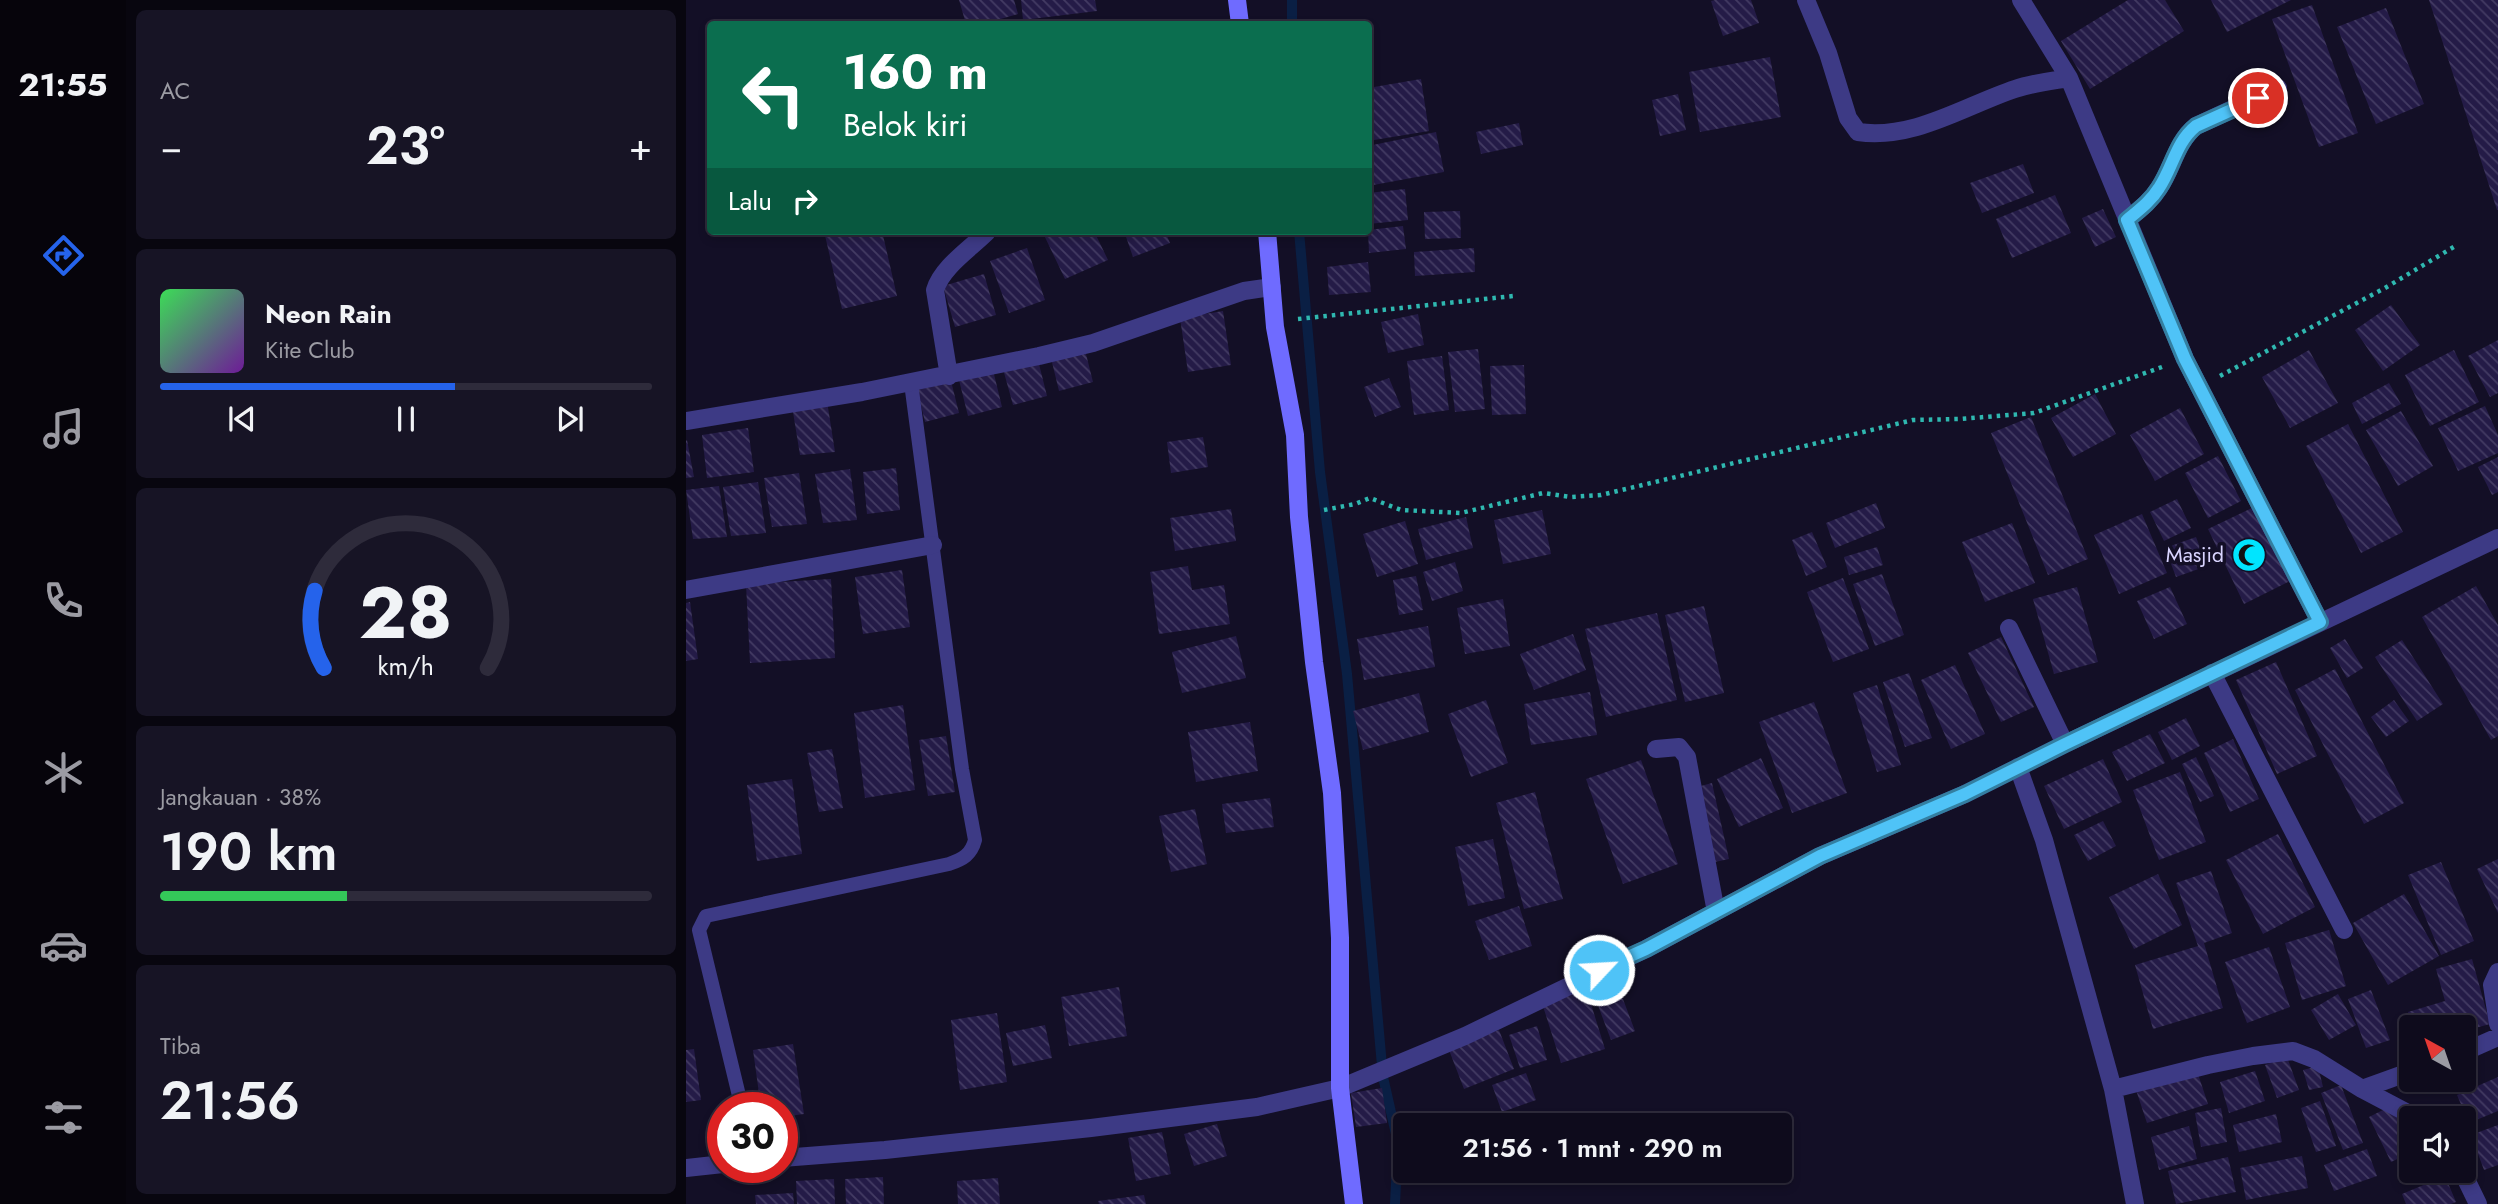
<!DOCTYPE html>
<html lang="id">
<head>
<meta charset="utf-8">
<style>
	:root { --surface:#0e0b1c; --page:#171425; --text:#f1f3f6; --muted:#9b9ba3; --line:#2e2b3b; --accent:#2563eb }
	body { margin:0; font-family:Jost,sans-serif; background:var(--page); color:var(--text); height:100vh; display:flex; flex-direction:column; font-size:26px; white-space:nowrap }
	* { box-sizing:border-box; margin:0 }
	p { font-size:23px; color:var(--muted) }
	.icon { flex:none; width:38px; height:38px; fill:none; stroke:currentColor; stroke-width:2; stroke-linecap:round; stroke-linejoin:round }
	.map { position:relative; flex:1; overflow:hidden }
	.side { display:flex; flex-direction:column; gap:10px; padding:10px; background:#08060f; width:560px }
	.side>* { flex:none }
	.hud { position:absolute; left:21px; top:21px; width:665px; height:214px; border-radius:7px; box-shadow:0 4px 10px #0003,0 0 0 2px var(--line); background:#0b6e4f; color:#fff; overflow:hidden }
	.needle { width:46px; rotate:320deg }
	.tools { position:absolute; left:1713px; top:1015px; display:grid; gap:14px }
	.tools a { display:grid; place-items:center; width:77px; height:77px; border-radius:7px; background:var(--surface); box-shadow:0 4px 10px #0003,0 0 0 2px var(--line); font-size:35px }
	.speed { position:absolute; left:21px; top:1092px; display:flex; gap:14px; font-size:35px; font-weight:700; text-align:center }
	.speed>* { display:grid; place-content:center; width:91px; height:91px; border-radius:50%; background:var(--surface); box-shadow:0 4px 10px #0003,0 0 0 2px var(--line); line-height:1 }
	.speed .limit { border:10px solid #d22; background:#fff; color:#111 }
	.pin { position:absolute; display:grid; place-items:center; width:60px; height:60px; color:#fff; margin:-30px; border:4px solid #fff; border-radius:50%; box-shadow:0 2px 7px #0007 }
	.me { position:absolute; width:77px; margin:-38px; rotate:65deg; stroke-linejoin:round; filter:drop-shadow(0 0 5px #0008) }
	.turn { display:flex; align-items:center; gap:24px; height:147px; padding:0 21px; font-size:32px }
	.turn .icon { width:91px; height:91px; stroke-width:2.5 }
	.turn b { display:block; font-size:49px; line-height:60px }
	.then { display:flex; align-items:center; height:66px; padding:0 21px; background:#0003; gap:14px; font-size:26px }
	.big { font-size:52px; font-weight:600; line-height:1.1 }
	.side .card { flex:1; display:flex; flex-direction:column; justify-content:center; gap:10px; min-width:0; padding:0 24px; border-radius:10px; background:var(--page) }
	.side .dial { align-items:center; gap:0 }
	.dial svg { height:182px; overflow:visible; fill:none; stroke:var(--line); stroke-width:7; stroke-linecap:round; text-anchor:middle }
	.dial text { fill:var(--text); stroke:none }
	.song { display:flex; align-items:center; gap:21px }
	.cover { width:84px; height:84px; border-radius:10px; background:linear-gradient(135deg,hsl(130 70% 55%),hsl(280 70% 35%)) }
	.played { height:7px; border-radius:4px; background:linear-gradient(90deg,var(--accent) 60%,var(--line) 60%) }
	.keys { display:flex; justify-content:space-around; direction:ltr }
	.heat { display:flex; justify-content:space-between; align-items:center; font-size:38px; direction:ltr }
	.charge { height:10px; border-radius:5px; background:linear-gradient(90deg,#34c759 38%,var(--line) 0) }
	.trip { position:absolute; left:707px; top:1113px; width:399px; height:70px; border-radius:7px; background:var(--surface); box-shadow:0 4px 10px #0003,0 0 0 2px var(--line); font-weight:600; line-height:70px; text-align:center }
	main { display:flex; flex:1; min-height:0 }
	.dock { display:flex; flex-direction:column; width:126px; justify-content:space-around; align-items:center; background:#06040b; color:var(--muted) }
	.dock .icon { width:49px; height:49px }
	.dock .active { color:var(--accent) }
	.dock b { font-size:32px; color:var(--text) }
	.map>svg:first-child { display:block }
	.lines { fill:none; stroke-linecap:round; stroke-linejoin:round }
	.stream { stroke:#0a1f44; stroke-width:10 }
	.building { fill:url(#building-back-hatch) }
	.path { stroke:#2fb8b0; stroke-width:4.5; stroke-dasharray:3.5 5; stroke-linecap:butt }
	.lane { stroke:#3d3a85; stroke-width:14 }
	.street { stroke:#3d3a85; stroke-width:18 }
	.secondary { stroke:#6f6bff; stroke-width:18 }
	.route-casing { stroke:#337fa1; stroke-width:18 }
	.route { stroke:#4fc3f7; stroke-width:12 }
	.labels { text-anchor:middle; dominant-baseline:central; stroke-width:7; stroke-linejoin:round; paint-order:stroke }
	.poi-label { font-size:21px; fill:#d9d4ff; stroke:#130f26; text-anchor:end }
</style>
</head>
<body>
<main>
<nav class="dock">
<b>21:55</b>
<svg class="icon active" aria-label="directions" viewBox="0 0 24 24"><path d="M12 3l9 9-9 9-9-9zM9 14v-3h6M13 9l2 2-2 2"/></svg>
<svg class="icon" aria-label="music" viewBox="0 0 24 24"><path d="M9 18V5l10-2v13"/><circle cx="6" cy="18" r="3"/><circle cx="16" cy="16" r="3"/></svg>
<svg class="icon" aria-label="phone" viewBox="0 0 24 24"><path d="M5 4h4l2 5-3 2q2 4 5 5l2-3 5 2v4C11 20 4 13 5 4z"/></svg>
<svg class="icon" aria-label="climate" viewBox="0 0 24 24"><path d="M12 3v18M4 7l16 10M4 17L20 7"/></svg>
<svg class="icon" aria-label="car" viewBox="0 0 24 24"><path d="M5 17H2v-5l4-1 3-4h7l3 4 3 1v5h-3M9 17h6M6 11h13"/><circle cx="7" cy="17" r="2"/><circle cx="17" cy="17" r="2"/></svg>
<svg class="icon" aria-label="filters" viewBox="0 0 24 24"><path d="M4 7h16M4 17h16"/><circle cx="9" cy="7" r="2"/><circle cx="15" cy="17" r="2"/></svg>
</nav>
<section class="side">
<div class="card"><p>AC</p>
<div class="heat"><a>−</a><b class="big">23°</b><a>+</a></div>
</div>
<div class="card">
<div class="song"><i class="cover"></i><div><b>Neon Rain</b><p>Kite Club</p></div></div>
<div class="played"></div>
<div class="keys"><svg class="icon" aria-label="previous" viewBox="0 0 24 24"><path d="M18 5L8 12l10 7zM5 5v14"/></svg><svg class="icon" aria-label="pause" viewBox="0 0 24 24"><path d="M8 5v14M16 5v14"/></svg><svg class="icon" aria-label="next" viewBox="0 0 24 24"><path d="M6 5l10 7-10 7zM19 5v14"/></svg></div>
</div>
<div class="card dial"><svg viewBox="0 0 100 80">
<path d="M14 69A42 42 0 1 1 86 69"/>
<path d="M14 69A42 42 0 0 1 10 35" stroke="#2563eb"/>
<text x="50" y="56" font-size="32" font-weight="700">28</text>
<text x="50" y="72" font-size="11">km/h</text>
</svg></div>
<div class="card"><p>Jangkauan · 38%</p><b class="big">190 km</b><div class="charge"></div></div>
<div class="card"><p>Tiba</p><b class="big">21:56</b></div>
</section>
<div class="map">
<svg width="1812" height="1204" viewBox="0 0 1812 1204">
	<defs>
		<pattern id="building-back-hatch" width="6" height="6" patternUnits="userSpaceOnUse" patternTransform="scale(1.75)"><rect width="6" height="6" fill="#241b47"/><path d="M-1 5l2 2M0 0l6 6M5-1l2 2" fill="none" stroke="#433b63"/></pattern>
	</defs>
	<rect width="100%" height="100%" fill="#130f26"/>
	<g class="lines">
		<path class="stream" d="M 606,24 L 606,0
			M 613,231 L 634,472 L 661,674 L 697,1077 L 712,1143 L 709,1204"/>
	</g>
	<path class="building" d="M 273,0 L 328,0 L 332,14 L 297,24 L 280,24 Z
		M 335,0 L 409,0 L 411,11 L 337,20 Z
		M 1029,0 L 1065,0 L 1073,23 L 1037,36 L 1025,1 Z
		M 1442,0 L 1479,0 L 1498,31 L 1404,89 L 1375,41 Z
		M 1525,0 L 1605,0 L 1541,32 Z
		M 1743,0 L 1812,0 L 1812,210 L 1811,210 Z
		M 1626,5 L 1672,133 L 1633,147 L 1586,19 Z
		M 1700,8 L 1738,104 L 1690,124 L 1651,27 Z
		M 1084,57 L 1095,117 L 1014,132 L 1003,72 Z
		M 735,79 L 743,131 L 682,141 L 682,88 Z
		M 992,94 L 1000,130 L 974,136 L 966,100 Z
		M 833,123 L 837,145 L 795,154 L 790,132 Z
		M 750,132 L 758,172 L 682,186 L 682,146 Z
		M 1337,164 L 1348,193 L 1296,213 L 1284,183 Z
		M 719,189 L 722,220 L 682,224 L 682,193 Z
		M 1369,195 L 1385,233 L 1326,258 L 1310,219 Z
		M 1417,209 L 1430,237 L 1409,247 L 1396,218 Z
		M 774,211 L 775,238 L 739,239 L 738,212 Z
		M 717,226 L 720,249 L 683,253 L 682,230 Z
		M 138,231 L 196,231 L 211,296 L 156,309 Z
		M 361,231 L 408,231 L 422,260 L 379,279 L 357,233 Z
		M 438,231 L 479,231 L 484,243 L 447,257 Z
		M 341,248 L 359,300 L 323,313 L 304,261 Z
		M 788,248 L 789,272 L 729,276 L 728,252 Z
		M 682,262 L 685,292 L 643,295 L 641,267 Z
		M 298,274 L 310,315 L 269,327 L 257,286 Z
		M 1705,305 L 1734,345 L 1697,371 L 1669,330 Z
		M 537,311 L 545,365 L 502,372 L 494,318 Z
		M 732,314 L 738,345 L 702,353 L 695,322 Z
		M 1812,340 L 1812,393 L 1804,397 L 1782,356 Z
		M 398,346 L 407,382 L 373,391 L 364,354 Z
		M 792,349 L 799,409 L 769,412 L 762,352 Z
		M 1623,350 L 1652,403 L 1604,428 L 1576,377 Z
		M 1768,350 L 1793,402 L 1744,426 L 1719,375 Z
		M 756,356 L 763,410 L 728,415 L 721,361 Z
		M 352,360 L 361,396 L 327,405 L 317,369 Z
		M 838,365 L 840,414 L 806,415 L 804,366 Z
		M 307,370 L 316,407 L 282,416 L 273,380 Z
		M 264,377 L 273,413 L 239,422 L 230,385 Z
		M 703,378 L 715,407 L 689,417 L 678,387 Z
		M 1703,383 L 1715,404 L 1676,424 L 1666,403 Z
		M 1409,394 L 1430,434 L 1387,457 L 1365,418 Z
		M 141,401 L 149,452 L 114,455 L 106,406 Z
		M 1799,406 L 1812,435 L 1812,453 L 1772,471 L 1752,428 Z
		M 1494,408 L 1518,454 L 1469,481 L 1444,435 Z
		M 1715,411 L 1747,466 L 1712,486 L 1680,430 Z
		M 1345,417 L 1402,559 L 1362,575 L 1305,433 Z
		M 1662,424 L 1717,532 L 1675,553 L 1620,446 Z
		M 62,428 L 68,472 L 21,478 L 16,435 Z
		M 517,437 L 522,467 L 485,473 L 481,442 Z
		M 1,440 L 8,477 L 0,478 L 0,441 Z
		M 1532,456 L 1555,501 L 1522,518 L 1499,473 Z
		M 1812,457 L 1812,492 L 1806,495 L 1792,467 Z
		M 210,468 L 214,510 L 181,514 L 177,472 Z
		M 164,469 L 171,520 L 137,523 L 129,474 Z
		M 113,473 L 121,524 L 86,527 L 78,478 Z
		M 72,482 L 80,533 L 45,536 L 37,487 Z
		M 33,486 L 41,537 L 7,539 L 0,490 Z
		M 1491,499 L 1505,528 L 1478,541 L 1464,512 Z
		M 1190,503 L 1199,528 L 1149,548 L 1140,523 Z
		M 1568,507 L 1604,581 L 1558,604 L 1522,529 Z
		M 545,509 L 550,541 L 489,551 L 484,518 Z
		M 856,510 L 865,554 L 817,564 L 808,520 Z
		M 1456,514 L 1481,573 L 1433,594 L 1408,535 Z
		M 780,517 L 787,548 L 740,560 L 732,529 Z
		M 719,521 L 732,564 L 691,577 L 677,534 Z
		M 1326,523 L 1349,583 L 1299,602 L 1276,542 Z
		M 1126,532 L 1141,567 L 1120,576 L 1106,540 Z
		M 1510,537 L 1521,566 L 1490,577 L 1479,548 Z
		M 1191,547 L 1197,565 L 1163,575 L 1158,557 Z
		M 769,562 L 777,591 L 746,601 L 737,572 Z
		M 502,566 L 506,590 L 538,585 L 544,624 L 473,634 L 464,572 Z
		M 216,570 L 224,627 L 177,634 L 169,577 Z
		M 1196,574 L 1218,635 L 1189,646 L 1167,584 Z
		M 730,576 L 737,610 L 713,615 L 707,580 Z
		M 1157,578 L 1183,649 L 1147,662 L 1121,592 Z
		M 145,579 L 149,658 L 64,663 L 60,584 Z
		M 1790,586 L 1812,625 L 1812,736 L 1805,740 L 1736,617 Z
		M 1391,587 L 1412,662 L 1368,674 L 1347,599 Z
		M 1484,587 L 1501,624 L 1468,639 L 1451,601 Z
		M 817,599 L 824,646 L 779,654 L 771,608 Z
		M 4,602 L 12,659 L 0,661 L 0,603 Z
		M 1018,606 L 1038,693 L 999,702 L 979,615 Z
		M 971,613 L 991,700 L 920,717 L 899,629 Z
		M 742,626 L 749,667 L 678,680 L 671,639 Z
		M 887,634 L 900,670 L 848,690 L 834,654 Z
		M 550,636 L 560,678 L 496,693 L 486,652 Z
		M 1315,637 L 1348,707 L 1315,722 L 1282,653 Z
		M 1659,639 L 1677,668 L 1661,678 L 1644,648 Z
		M 1716,640 L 1757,704 L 1731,721 L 1689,657 Z
		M 1590,662 L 1631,756 L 1591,774 L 1550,680 Z
		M 1269,665 L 1299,734 L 1265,749 L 1235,680 Z
		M 1649,669 L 1718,803 L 1678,824 L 1609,690 Z
		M 1223,673 L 1246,738 L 1219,747 L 1197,682 Z
		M 1191,685 L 1215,765 L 1191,772 L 1167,693 Z
		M 904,692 L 911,735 L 845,745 L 838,704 Z
		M 733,693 L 743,732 L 677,750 L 667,711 Z
		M 800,700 L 822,763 L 785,777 L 762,714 Z
		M 1708,700 L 1723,721 L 1700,737 L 1685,717 Z
		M 1128,702 L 1161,793 L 1106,813 L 1073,722 Z
		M 217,705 L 229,790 L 179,798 L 168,713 Z
		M 1500,718 L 1514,746 L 1486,760 L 1472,732 Z
		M 564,722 L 572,771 L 510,782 L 502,732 Z
		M 1464,734 L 1479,763 L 1441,781 L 1426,752 Z
		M 260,736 L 269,792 L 242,796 L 233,740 Z
		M 1547,739 L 1573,799 L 1544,812 L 1518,753 Z
		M 146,749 L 157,808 L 133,812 L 121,753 Z
		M 1510,757 L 1528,796 L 1514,802 L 1496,764 Z
		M 1075,758 L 1097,808 L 1053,827 L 1031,779 Z
		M 1417,759 L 1436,802 L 1378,829 L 1358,786 Z
		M 955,760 L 992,864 L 937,884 L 900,779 Z
		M 1494,772 L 1520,842 L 1473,860 L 1447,790 Z
		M 106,779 L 116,854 L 71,861 L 61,785 Z
		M 1026,783 L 1043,859 L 1029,862 L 1011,787 Z
		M 849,792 L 877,899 L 838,909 L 810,803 Z
		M 584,798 L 588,827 L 540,833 L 536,804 Z
		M 509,809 L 521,864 L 485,872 L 473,816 Z
		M 1417,821 L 1430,846 L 1402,861 L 1388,835 Z
		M 1592,834 L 1629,907 L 1577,934 L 1540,860 Z
		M 807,839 L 819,898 L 782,906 L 769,847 Z
		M 1812,859 L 1812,913 L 1791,869 Z
		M 1755,862 L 1788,941 L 1755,955 L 1722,875 Z
		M 1525,871 L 1546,933 L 1518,943 L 1537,1008 L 1467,1029 L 1449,965 L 1512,946 L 1490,883 Z
		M 1472,874 L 1496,925 L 1448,949 L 1423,897 Z
		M 1718,894 L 1753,956 L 1702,985 L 1667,923 Z
		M 833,906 L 846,946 L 803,960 L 789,921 Z
		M 1643,930 L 1660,986 L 1616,1000 L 1599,943 Z
		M 1583,947 L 1604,1007 L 1561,1023 L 1539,962 Z
		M 1786,959 L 1804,1024 L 1778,1031 L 1778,1027 L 1727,1027 L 1722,1012 L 1759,1001 L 1750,969 Z
		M 926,970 L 949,1031 L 925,1040 L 902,979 Z
		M 433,987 L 441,1036 L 383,1046 L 375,997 Z
		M 900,988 L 919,1049 L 875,1063 L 856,1003 Z
		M 1685,990 L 1704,1040 L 1680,1048 L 1662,999 Z
		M 1652,994 L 1670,1025 L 1643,1040 L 1625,1010 Z
		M 311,1013 L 321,1082 L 274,1090 L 265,1020 Z
		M 359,1025 L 366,1058 L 327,1066 L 320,1033 Z
		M 851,1026 L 861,1060 L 834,1068 L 823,1035 Z
		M 813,1030 L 828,1069 L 778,1089 L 763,1050 Z
		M 107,1044 L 118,1114 L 96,1117 L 96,1108 L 75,1108 L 67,1050 Z
		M 8,1049 L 15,1100 L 0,1102 L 0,1050 Z
		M 1601,1057 L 1613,1090 L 1591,1098 L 1579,1065 Z
		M 1632,1066 L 1637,1087 L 1623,1090 L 1617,1070 Z
		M 1511,1071 L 1522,1104 L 1461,1123 L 1450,1090 Z
		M 1569,1071 L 1579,1101 L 1543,1113 L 1534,1082 Z
		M 840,1073 L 850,1100 L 816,1112 L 806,1085 Z
		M 1812,1077 L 1812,1111 L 1783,1123 L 1771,1095 Z
		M 1655,1085 L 1677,1143 L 1657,1150 L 1635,1093 Z
		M 696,1088 L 701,1123 L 670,1127 L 665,1093 Z
		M 1634,1101 L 1650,1146 L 1630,1152 L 1615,1108 Z
		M 1705,1106 L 1726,1147 L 1726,1152 L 1705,1162 L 1683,1117 Z
		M 1535,1108 L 1541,1142 L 1515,1147 L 1509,1113 Z
		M 1590,1114 L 1596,1142 L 1553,1152 L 1547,1125 Z
		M 531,1124 L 541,1156 L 508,1166 L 498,1134 Z
		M 1812,1125 L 1812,1165 L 1798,1170 L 1785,1135 Z
		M 1503,1126 L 1511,1159 L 1473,1170 L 1465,1137 Z
		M 476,1132 L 485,1174 L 450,1181 L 442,1138 Z
		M 1681,1149 L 1691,1176 L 1648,1191 L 1638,1165 Z
		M 1616,1156 L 1622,1188 L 1560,1200 L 1554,1168 Z
		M 1542,1157 L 1550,1192 L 1490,1204 L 1482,1171 Z
		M 1759,1176 L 1770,1202 L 1765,1204 L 1720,1204 L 1716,1194 Z
		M 197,1177 L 198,1204 L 160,1204 L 159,1179 Z
		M 312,1178 L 314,1204 L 272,1204 L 271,1181 Z
		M 148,1179 L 149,1204 L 111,1204 L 110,1181 Z
		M 107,1193 L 108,1204 L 70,1204 L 69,1195 Z
		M 458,1195 L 460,1204 L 413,1204 L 412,1201 Z"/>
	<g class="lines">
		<path class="path" d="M 612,319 L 827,296
			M 1534,376 L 1699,288 L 1771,245
			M 638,510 L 669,504 L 684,498 L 715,510 L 775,513 L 857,493 L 885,497 L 915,495 L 1227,420 L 1274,419 L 1348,413 L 1476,367"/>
		<path class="lane" d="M 56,1108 L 13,930 L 20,916 L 263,864 C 277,859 285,855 289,840 L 276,769 L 225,383"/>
		<path class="street" d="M 1120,0 L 1142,53 L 1162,118 L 1172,132 C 1228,140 1278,106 1329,89 C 1346,83 1365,81 1383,78
			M 1335,0 L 1383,78 L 1499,359 L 1634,622
			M 1441,220 C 1453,210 1465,201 1473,188 C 1487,168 1490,142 1510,126 L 1592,88
			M 263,376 L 249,290 C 256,267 284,249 301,232
			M 0,421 L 176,392 L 353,356 L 407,343 L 558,291 L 586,287
			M 0,590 L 247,545
			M 1323,628 L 1379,744
			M 1526,673 L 1658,930
			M 970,749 L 993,747 L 1001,757 L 1030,912
			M 1332,767 L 1358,840 L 1427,1089 L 1449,1204
			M 1812,972 L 1806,985 L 1812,1024
			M 1778,1052 L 1812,1037
			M 1427,1089 L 1522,1065 L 1567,1056 L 1607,1051 L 1628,1059 L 1676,1089 L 1731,1118
			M 1676,1089 L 1726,1071
			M 96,1158 L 199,1150 L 405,1128 L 571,1107 L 654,1088 L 779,1036 L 960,949 L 1134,856 L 1279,794 L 1379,744 L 1812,538
			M 0,1168 L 37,1164
			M 1776,1171 L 1792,1204"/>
		<path class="secondary" d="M 551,0 L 554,24
			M 581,231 L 589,327 L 609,435 L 613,517 L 628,662 L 646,793 L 654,938 L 654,1088 L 668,1204"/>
	</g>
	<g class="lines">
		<g class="route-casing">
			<path id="route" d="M 913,970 L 960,949 L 1134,856 L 1279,794 L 1379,744 L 1634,622 L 1499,359 L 1441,220 C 1453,210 1465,201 1473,188 C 1487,167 1490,142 1510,126 L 1572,98"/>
		</g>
		<use href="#route" class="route"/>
	</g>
	<defs>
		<g id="mosque-disc" transform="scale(1.75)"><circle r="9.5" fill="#00e5ff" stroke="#130f26"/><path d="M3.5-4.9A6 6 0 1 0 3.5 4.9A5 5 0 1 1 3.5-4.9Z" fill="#111"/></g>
	</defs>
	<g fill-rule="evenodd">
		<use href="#mosque-disc" x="1563" y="555"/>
	</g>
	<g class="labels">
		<g class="poi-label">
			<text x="1538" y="555">Masjid</text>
		</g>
	</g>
</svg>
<div class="tools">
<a><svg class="needle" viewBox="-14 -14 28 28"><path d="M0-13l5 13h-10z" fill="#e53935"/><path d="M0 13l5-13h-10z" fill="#9b9ba3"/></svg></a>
<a><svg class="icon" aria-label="sound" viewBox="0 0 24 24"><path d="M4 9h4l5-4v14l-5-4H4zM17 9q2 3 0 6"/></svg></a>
</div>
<div class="speed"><div class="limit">30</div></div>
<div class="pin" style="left:1572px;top:98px;background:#d93025"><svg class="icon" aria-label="arrive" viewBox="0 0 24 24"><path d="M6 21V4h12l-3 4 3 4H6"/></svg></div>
<svg class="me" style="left:913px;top:970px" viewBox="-20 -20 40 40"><circle r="17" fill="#4fc3f7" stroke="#fff" stroke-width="3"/><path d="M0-11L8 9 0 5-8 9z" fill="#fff"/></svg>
<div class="trip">21:56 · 1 mnt · 290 m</div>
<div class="hud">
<div class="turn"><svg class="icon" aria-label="left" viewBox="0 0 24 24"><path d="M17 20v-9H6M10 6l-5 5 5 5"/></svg><div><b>160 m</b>Belok kiri</div></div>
<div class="then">Lalu<svg class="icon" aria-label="right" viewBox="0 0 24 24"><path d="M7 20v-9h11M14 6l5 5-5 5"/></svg></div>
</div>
</div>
</main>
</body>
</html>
